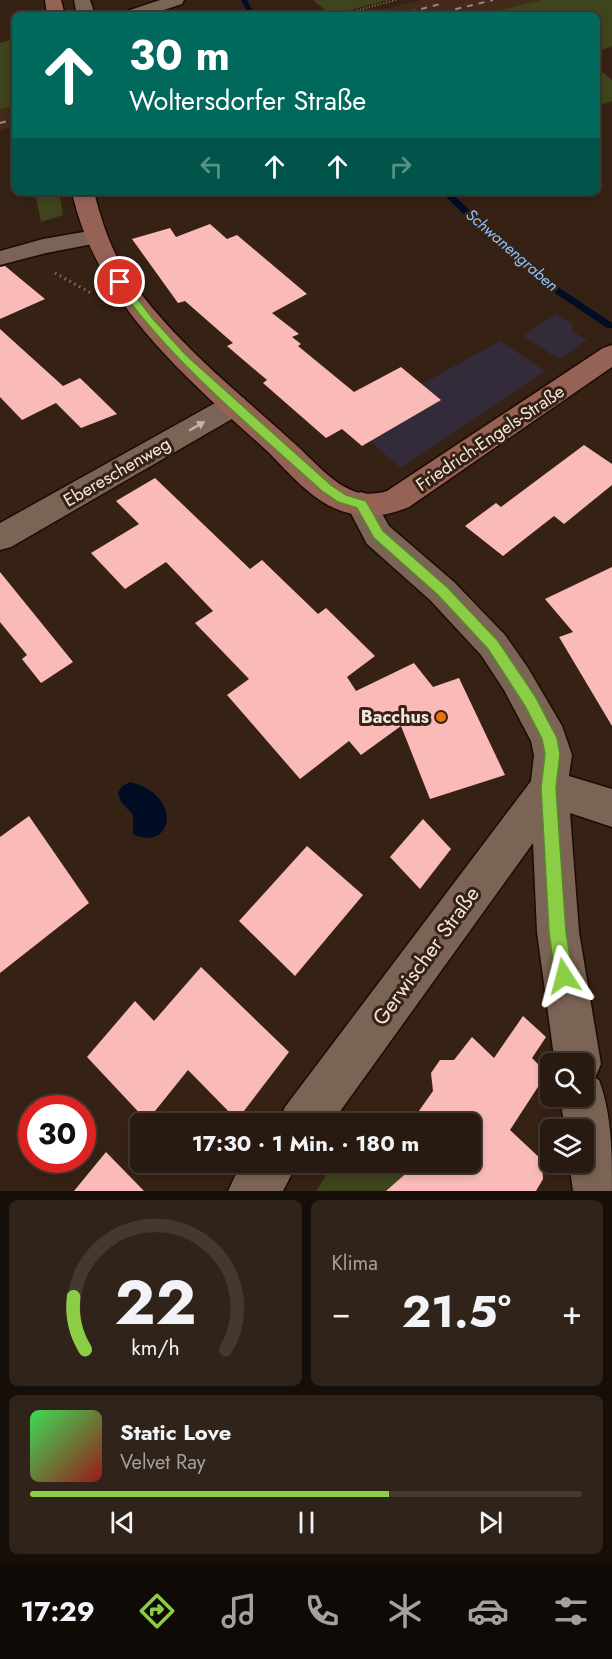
<!DOCTYPE html>
<html lang="de">
<head>
<meta charset="utf-8">
<style>
	:root { --surface:#281a10; --page:#302319; --text:#f1f3f6; --muted:#a5a19f; --line:#443830; --accent:#8bce46 }
	body { margin:0; font-family:Jost,sans-serif; background:var(--page); color:var(--text); height:100vh; display:flex; flex-direction:column; font-size:22px; white-space:nowrap }
	* { box-sizing:border-box; margin:0 }
	p { font-size:20px; color:var(--muted) }
	.icon { flex:none; width:33px; height:33px; fill:none; stroke:currentColor; stroke-width:2; stroke-linecap:round; stroke-linejoin:round }
	.map { position:relative; height:1191px; overflow:hidden }
	.drawer { display:flex; flex-direction:column; gap:9px; padding:9px; background:#160e09; flex:1 }
	.drawer>* { flex:none }
	.banner { position:absolute; left:12px; top:12px; width:588px; height:183px; border-radius:9px; box-shadow:0 3px 9px #0003,0 0 0 2px var(--line); background:#00695c; color:#fff; overflow:hidden }
	.controls { position:absolute; left:540px; top:1053px; display:grid; gap:12px }
	.controls a { display:grid; place-items:center; width:54px; height:54px; border-radius:9px; background:var(--surface); box-shadow:0 3px 9px #0003,0 0 0 2px var(--line); font-size:30px }
	.speed { position:absolute; left:18px; top:1095px; display:flex; gap:12px; font-size:30px; font-weight:700; text-align:center }
	.speed>* { display:grid; place-content:center; width:78px; height:78px; border-radius:50%; background:var(--surface); box-shadow:0 3px 9px #0003,0 0 0 2px var(--line); line-height:1 }
	.speed .limit { border:9px solid #d22; background:#fff; color:#111 }
	.pin { position:absolute; display:grid; place-items:center; width:51px; height:51px; color:#fff; margin:-26px; border:3px solid #fff; border-radius:50%; box-shadow:0 2px 6px #0007 }
	.me { position:absolute; width:66px; margin:-33px; rotate:351deg; stroke-linejoin:round; filter:drop-shadow(0 0 4px #0008) }
	.turn { display:flex; align-items:center; gap:21px; height:126px; padding:0 18px; font-size:27px }
	.turn .icon { width:78px; height:78px; stroke-width:2.5 }
	.turn b { display:block; font-size:42px; line-height:51px }
	.lanes { display:flex; align-items:center; height:57px; padding:0 18px; background:#0003; justify-content:center; gap:30px; direction:ltr }
	.lanes .off { opacity:.35 }
	.big { font-size:45px; font-weight:700; line-height:1.1 }
	.drawer .card { flex:1; display:flex; flex-direction:column; justify-content:center; gap:9px; min-width:0; padding:0 21px; border-radius:9px; background:var(--page) }
	.drawer .dial { align-items:center; gap:0 }
	.dial svg { height:156px; overflow:visible; fill:none; stroke:var(--line); stroke-width:7; stroke-linecap:round; text-anchor:middle }
	.dial text { fill:var(--text); stroke:none }
	.song { display:flex; align-items:center; gap:18px }
	.cover { width:72px; height:72px; border-radius:9px; background:linear-gradient(135deg,hsl(130 70% 55%),hsl(0 70% 35%)) }
	.played { height:6px; border-radius:3px; background:linear-gradient(90deg,var(--accent) 65%,var(--line) 65%) }
	.keys { display:flex; justify-content:space-around; direction:ltr }
	.heat { display:flex; justify-content:space-between; align-items:center; font-size:33px; direction:ltr }
	.drawer .tiles { flex:1; display:grid; gap:9px; grid-template-columns:1fr 1fr }
	.card:last-child { grid-column:span 2 }
	.trip { position:absolute; left:130px; top:1113px; width:351px; height:60px; border-radius:9px; background:var(--surface); box-shadow:0 3px 9px #0003,0 0 0 2px var(--line); font-weight:700; line-height:60px; text-align:center }
	.tab-bar { display:flex; height:96px; justify-content:space-around; align-items:center; background:#100a06; color:var(--muted) }
	.tab-bar .icon { width:42px; height:42px }
	.tab-bar .selected { color:var(--accent) }
	.tab-bar b { font-size:27px; color:var(--text) }
	.map>svg:first-child { display:block }
	.built { fill:#432a19 }
	.industrial { fill:#342b3a }
	.green { fill:#3f441c }
	.water { fill:#000d24 }
	.lines { fill:none; stroke-linecap:round; stroke-linejoin:round }
	.stream { fill:#000d24; fill-rule:evenodd }
	.building { fill:#fabab8 }
	.street-casing { stroke:#1c0b02; stroke-width:3 }
	.secondary-casing { stroke:#1c0b02; stroke-width:3 }
	.path-far1 { stroke:#827166; stroke-width:2; stroke-dasharray:1 2; stroke-linecap:butt }
	.path { stroke:#827166; stroke-width:3; stroke-dasharray:1.5 4; stroke-linecap:butt }
	.street { fill:#7b6455; fill-rule:evenodd }
	.secondary { fill:#976256; fill-rule:evenodd }
	.rail { stroke:#99887d; stroke-width:2; stroke-dasharray:6 6; stroke-linecap:butt }
	.oneway { fill:#c3b2a7 }
	.route { fill:#8bce46; stroke:#5a862e; stroke-width:1.5 }
	.food-dot { fill:#e8710a; stroke:#362215; stroke-width:2 }
	.labels { text-anchor:middle; dominant-baseline:central; stroke-width:6; stroke-linejoin:round; paint-order:stroke }
	.far-water-label { font-size:16px; font-style:italic; fill:#8dc4fc; stroke:#362215 }
	.street-label { font-size:18px; fill:#f3e6dd; stroke:#362215 }
	.poi-label { font-size:18px; font-weight:bold; fill:#f3e6dd; stroke:#362215; text-anchor:end }
	.near-street-label { font-size:21px; fill:#f3e6dd; stroke:#362215 }
</style>
</head>
<body>
<div class="map">
<svg width="612" height="1191" viewBox="0 0 612 1191">
	<rect width="100%" height="100%" fill="#362215"/>
	<path class="built" d="M 422,0 L 541,0 L 479,15 L 359,15 Z
		M 15,105 L 15,126 L 0,130 L 0,109 Z"/>
	<path class="industrial" d="M 556,314 L 575,326 L 570,330 L 587,340 L 559,359 L 523,336 Z
		M 500,341 L 545,371 L 401,468 L 350,424 Z"/>
	<path class="green" d="M 313,0 L 389,0 L 331,15 Z
		M 541,0 L 612,0 L 612,46 L 597,52 L 597,15 L 479,15 Z
		M 15,38 L 15,105 L 0,109 L 0,43 Z
		M 597,67 L 612,80 L 612,101 L 597,107 Z
		M 35,192 L 59,192 L 63,215 L 41,222 Z
		M 335,1162 L 411,1163 L 429,1191 L 316,1191 Z"/>
	<path class="water" d="M 130,782 C 184,795 173,853 133,834 L 133,815 L 121,802 L 118,793 L 122,786 Z"/>
	<g class="lines">
		<path class="stream" d="M 241,0 L 247,0 L 255,15 L 249,15 Z
			M 441,192 L 450,192 L 543,277 L 612,323 L 612,328 L 607,328 L 537,281 L 490,240 Z"/>
	</g>
	<path class="building" d="M 210,224 L 227,239 L 237,235 L 307,294 L 272,313 L 299,334 L 292,337 L 301,344 L 298,346 L 354,392 L 401,367 L 441,400 L 362,446 L 342,429 L 326,438 L 263,383 L 267,380 L 227,346 L 233,343 L 185,301 L 178,303 L 132,239 L 170,228 L 176,237 Z
		M 5,266 L 45,299 L 0,319 L 0,267 Z
		M 0,329 L 63,386 L 80,378 L 117,414 L 81,428 L 56,403 L 22,420 L 0,397 Z
		M 584,445 L 612,464 L 612,485 L 564,524 L 554,516 L 503,556 L 465,526 L 496,503 L 501,507 Z
		M 155,478 L 250,569 L 262,560 L 318,614 L 326,608 L 375,656 L 347,677 L 356,691 L 414,663 L 433,687 L 459,678 L 505,775 L 430,799 L 401,726 L 361,755 L 349,741 L 300,779 L 227,695 L 249,679 L 195,623 L 213,611 L 166,562 L 125,589 L 91,553 L 139,524 L 116,501 Z
		M 612,567 L 612,726 L 559,637 L 573,632 L 545,599 Z
		M 0,572 L 73,662 L 41,683 L 22,659 L 27,655 L 0,622 Z
		M 29,816 L 89,903 L 0,973 L 0,837 Z
		M 423,819 L 451,849 L 420,889 L 390,857 Z
		M 307,846 L 363,895 L 295,976 L 239,921 Z
		M 201,967 L 289,1052 L 237,1120 L 188,1070 L 147,1121 L 87,1057 L 135,1001 L 154,1021 Z
		M 523,1016 L 546,1037 L 532,1058 L 547,1073 L 510,1130 L 542,1160 L 543,1179 L 536,1191 L 386,1191 L 419,1162 L 471,1162 L 471,1124 L 425,1124 L 416,1115 L 433,1091 L 431,1073 L 440,1060 L 454,1060 L 472,1037 L 494,1058 Z
		M 106,1152 L 144,1191 L 74,1191 Z"/>
	<g class="lines">
		<g class="street-casing">
			<path id="street" d="M 74,0 L 90,0 L 95,15 L 77,15 Z
				M 160,0 L 184,0 L 182,4 L 149,15 L 124,15 L 127,11 Z
				M 95,230 L 103,232 L 107,237 L 103,242 L 46,253 L 0,265 L 0,251 L 43,239 Z
				M 234,395 L 244,398 L 248,405 L 244,412 L 11,547 L 0,550 L 0,523 L 224,398 Z
				M 361,492 L 372,496 L 389,526 L 454,582 L 505,635 L 528,668 L 562,726 L 572,755 L 569,776 L 612,789 L 612,827 L 570,813 L 579,932 L 601,1064 L 595,1078 L 599,1080 C 612,1115 612,1153 612,1191 L 573,1191 L 569,1162 L 584,1162 L 584,1130 L 565,1130 L 560,1096 L 584,1096 L 584,1064 L 555,1064 L 537,932 L 533,843 L 331,1124 L 278,1124 L 285,1107 L 531,781 L 534,755 L 531,741 L 504,690 L 481,655 L 430,600 L 367,544 L 346,504 L 350,496 Z
				M 244,1162 L 298,1162 L 283,1191 L 228,1191 L 236,1174 Z"/>
		</g>
		<g class="secondary-casing">
			<path id="secondary" d="M 45,0 L 61,0 L 65,15 L 47,15 Z
				M 72,192 L 94,192 C 102,223 112,254 131,280 C 176,344 238,392 295,444 C 313,460 332,484 356,492 C 365,495 378,494 387,491 L 603,348 L 612,345 L 612,367 L 409,507 C 384,518 359,519 334,508 C 307,496 286,469 265,449 C 185,377 96,302 72,192 Z"/>
		</g>
		<path class="path-far1" d="M 340,15 L 396,0"/>
		<path class="path" d="M 55,273 L 91,293"/>
		<use href="#street" class="street"/>
		<use href="#secondary" class="secondary"/>
		<path class="rail" d="M 398,15 L 444,3
			M 432,15 L 493,0
			M 0,123 L 15,119"/>
	</g>
	<defs><path id="oneway-solid" d="M-6-.8H1V-3.2L6.5 0L1 3.2V.8H-6Z" transform="scale(1.5)"/></defs>
	<use class="oneway" href="#oneway-solid" transform="translate(197 426) rotate(-30)"/>
	<path class="route" d="M 116,280 L 123,280 L 153,319 L 187,356 L 331,485 L 346,495 L 366,501 L 383,531 L 447,587 L 498,641 L 535,696 L 557,738 L 560,754 L 556,788 L 566,932 L 573,976 L 571,983 L 564,985 L 558,983 L 555,976 L 549,932 L 541,788 L 545,754 L 542,739 L 525,706 L 488,649 L 438,595 L 374,538 L 357,508 L 338,502 L 322,491 C 249,425 172,363 115,282 Z"/>
	<circle class="food-dot" cx="441" cy="717" r="6"/>
	<g class="labels">
		<g class="far-water-label">
			<text transform="translate(512 250) rotate(41)">Schwanengraben</text>
		</g>
		<g class="street-label">
			<text transform="translate(490 438) rotate(-34)">Friedrich-Engels-Straße</text>
			<text transform="translate(117 472) rotate(-30)">Ebereschenweg</text>
		</g>
		<g class="poi-label">
			<text x="429" y="717">Bacchus</text>
		</g>
		<g class="near-street-label">
			<text transform="translate(426 956) rotate(-54)">Gerwischer Straße</text>
		</g>
	</g>
</svg>
<div class="controls">
<a><svg class="icon" aria-label="search" viewBox="0 0 24 24"><circle cx="10" cy="10" r="6"/><path d="M15 15l6 6"/></svg></a>
<a><svg class="icon" aria-label="layers" viewBox="0 0 24 24"><path d="M12 4l9 5-9 5-9-5zM3 14l9 5 9-5"/></svg></a>
</div>
<div class="speed"><div class="limit">30</div></div>
<div class="pin" style="left:120px;top:282px;background:#d93025"><svg class="icon" aria-label="arrive" viewBox="0 0 24 24"><path d="M6 21V4h12l-3 4 3 4H6"/></svg></div>
<svg class="me" style="left:564px;top:976px" viewBox="-20 -20 40 40"><path d="M0-17L14 15 0 8-14 15z" fill="#8bce46" stroke="#fff" stroke-width="4"/></svg>
<div class="trip">17:30 · 1 Min. · 180 m</div>
<div class="banner">
<div class="turn"><svg class="icon" aria-label="ahead" viewBox="0 0 24 24"><path d="M12 20V5M6 11l6-6 6 6"/></svg><div><b>30 m</b>Woltersdorfer Straße</div></div>
<div class="lanes"><svg class="icon off" aria-label="left" viewBox="0 0 24 24"><path d="M17 20v-9H6M10 6l-5 5 5 5"/></svg><svg class="icon" aria-label="ahead" viewBox="0 0 24 24"><path d="M12 20V5M6 11l6-6 6 6"/></svg><svg class="icon" aria-label="ahead" viewBox="0 0 24 24"><path d="M12 20V5M6 11l6-6 6 6"/></svg><svg class="icon off" aria-label="right" viewBox="0 0 24 24"><path d="M7 20v-9h11M14 6l5 5-5 5"/></svg></div>
</div>
</div>
<section class="drawer">
<div class="tiles">
<div class="card dial"><svg viewBox="0 0 100 80">
<path d="M14 69A42 42 0 1 1 86 69"/>
<path d="M14 69A42 42 0 0 1 8 42" stroke="#8bce46"/>
<text x="50" y="56" font-size="32" font-weight="700">22</text>
<text x="50" y="72" font-size="11">km/h</text>
</svg></div>
<div class="card"><p>Klima</p>
<div class="heat"><a>−</a><b class="big">21.5°</b><a>+</a></div>
</div>
<div class="card">
<div class="song"><i class="cover"></i><div><b>Static Love</b><p>Velvet Ray</p></div></div>
<div class="played"></div>
<div class="keys"><svg class="icon" aria-label="previous" viewBox="0 0 24 24"><path d="M18 5L8 12l10 7zM5 5v14"/></svg><svg class="icon" aria-label="pause" viewBox="0 0 24 24"><path d="M8 5v14M16 5v14"/></svg><svg class="icon" aria-label="next" viewBox="0 0 24 24"><path d="M6 5l10 7-10 7zM19 5v14"/></svg></div>
</div>
</div>
</section>
<nav class="tab-bar">
<b>17:29</b>
<svg class="icon selected" aria-label="directions" viewBox="0 0 24 24"><path d="M12 3l9 9-9 9-9-9zM9 14v-3h6M13 9l2 2-2 2"/></svg>
<svg class="icon" aria-label="music" viewBox="0 0 24 24"><path d="M9 18V5l10-2v13"/><circle cx="6" cy="18" r="3"/><circle cx="16" cy="16" r="3"/></svg>
<svg class="icon" aria-label="phone" viewBox="0 0 24 24"><path d="M5 4h4l2 5-3 2q2 4 5 5l2-3 5 2v4C11 20 4 13 5 4z"/></svg>
<svg class="icon" aria-label="climate" viewBox="0 0 24 24"><path d="M12 3v18M4 7l16 10M4 17L20 7"/></svg>
<svg class="icon" aria-label="car" viewBox="0 0 24 24"><path d="M5 17H2v-5l4-1 3-4h7l3 4 3 1v5h-3M9 17h6M6 11h13"/><circle cx="7" cy="17" r="2"/><circle cx="17" cy="17" r="2"/></svg>
<svg class="icon" aria-label="filters" viewBox="0 0 24 24"><path d="M4 7h16M4 17h16"/><circle cx="9" cy="7" r="2"/><circle cx="15" cy="17" r="2"/></svg>
</nav>
</body>
</html>
